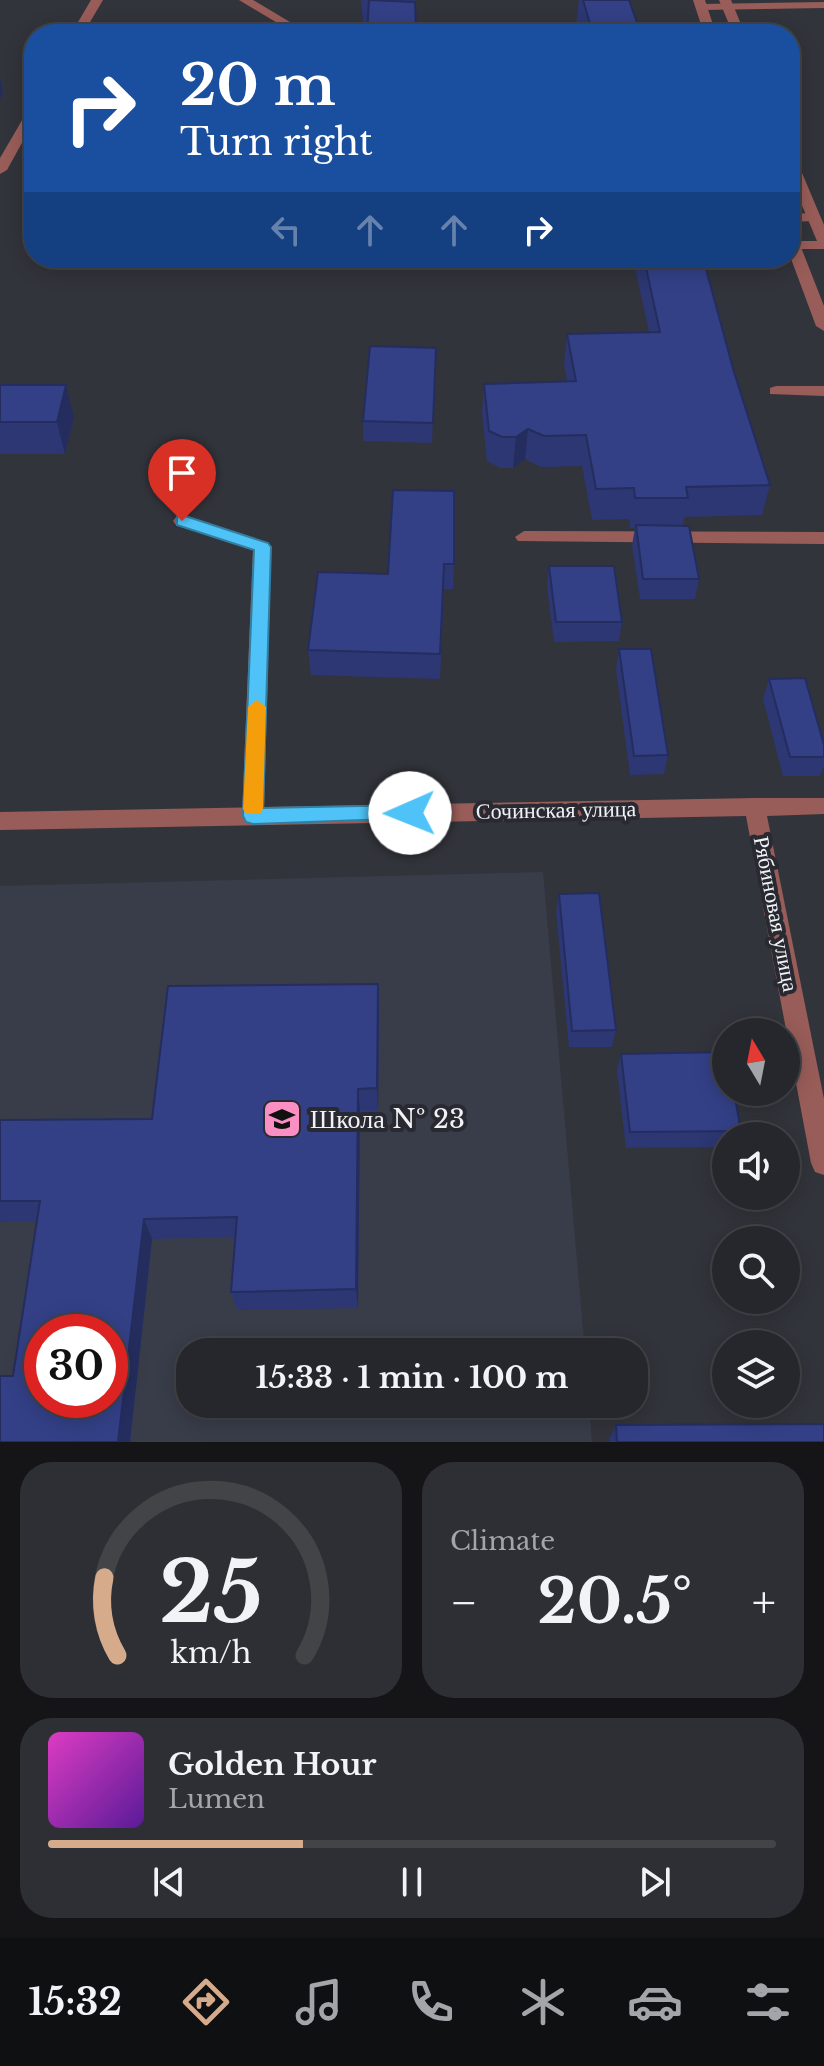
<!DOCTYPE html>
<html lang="en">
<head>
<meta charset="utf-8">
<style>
	:root { --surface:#26272c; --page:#2e2f34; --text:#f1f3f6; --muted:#a4a5a9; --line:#424448; --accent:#d6ab8b }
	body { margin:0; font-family:"Libre Baskerville",serif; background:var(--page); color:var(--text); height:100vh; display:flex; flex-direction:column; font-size:30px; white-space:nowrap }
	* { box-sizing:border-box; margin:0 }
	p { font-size:26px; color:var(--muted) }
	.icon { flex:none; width:44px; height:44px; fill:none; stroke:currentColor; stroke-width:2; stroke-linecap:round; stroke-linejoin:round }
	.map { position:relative; height:1442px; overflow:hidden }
	.panel { display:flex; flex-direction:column; gap:20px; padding:20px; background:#151518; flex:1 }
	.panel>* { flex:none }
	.hud { position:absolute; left:24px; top:24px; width:776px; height:244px; border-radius:32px; box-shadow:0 4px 20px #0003,0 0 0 2px var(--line); background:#1a4fa0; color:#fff; overflow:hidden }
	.needle { width:52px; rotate:350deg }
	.fabs { position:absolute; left:712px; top:1018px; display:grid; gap:16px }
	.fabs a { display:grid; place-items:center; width:88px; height:88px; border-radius:50%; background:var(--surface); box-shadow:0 4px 20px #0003,0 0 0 2px var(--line); font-size:40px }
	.speed { position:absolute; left:24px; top:1314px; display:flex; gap:16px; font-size:40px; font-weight:700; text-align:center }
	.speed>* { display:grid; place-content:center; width:104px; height:104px; border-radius:50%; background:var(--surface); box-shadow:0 4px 20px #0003,0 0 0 2px var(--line); line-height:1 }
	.speed .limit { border:12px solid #d22; background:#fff; color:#111 }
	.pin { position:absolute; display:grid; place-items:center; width:68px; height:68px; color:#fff; margin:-82px -34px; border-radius:50% 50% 50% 0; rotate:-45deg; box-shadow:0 0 8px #0007 }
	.pin .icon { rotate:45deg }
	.me { position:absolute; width:88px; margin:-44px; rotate:269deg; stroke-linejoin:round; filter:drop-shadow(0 0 6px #0008) }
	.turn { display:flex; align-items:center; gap:28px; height:168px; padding:0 24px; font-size:36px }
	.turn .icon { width:104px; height:104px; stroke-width:2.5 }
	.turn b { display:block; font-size:56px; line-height:68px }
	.lanes { display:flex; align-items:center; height:76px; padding:0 24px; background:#0003; justify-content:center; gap:40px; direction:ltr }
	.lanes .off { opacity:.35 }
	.big { font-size:60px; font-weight:700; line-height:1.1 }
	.panel .widget { flex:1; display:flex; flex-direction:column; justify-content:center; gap:12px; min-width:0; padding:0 28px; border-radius:32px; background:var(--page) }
	.panel .dial { align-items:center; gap:0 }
	.dial svg { height:208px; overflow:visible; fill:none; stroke:var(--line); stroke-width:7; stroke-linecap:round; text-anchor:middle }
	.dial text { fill:var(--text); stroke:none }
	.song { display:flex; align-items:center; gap:24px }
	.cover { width:96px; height:96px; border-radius:12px; background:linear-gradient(135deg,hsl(310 70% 55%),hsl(270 70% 35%)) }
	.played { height:8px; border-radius:4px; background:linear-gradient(90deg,var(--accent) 35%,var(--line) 35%) }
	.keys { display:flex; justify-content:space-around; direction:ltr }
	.heat { display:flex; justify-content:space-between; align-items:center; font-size:44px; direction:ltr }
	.panel .tiles { flex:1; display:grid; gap:20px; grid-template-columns:1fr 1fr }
	.widget:last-child { grid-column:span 2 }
	.trip { position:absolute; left:176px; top:1338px; width:472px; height:80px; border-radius:32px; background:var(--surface); box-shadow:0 4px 20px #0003,0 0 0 2px var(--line); font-weight:700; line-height:80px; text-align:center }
	.dock { display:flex; height:128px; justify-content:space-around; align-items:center; background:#0f1012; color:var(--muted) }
	.dock .icon { width:56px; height:56px }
	.dock .current { color:var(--accent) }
	.dock b { font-size:36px; color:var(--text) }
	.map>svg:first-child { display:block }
	.built { fill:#393d49; fill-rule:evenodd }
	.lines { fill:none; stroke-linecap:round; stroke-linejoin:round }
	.service { fill:#995d59; fill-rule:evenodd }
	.minor { fill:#995d59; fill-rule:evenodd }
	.tertiary { fill:#995d59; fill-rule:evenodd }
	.wall { fill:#2c3773 }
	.shaded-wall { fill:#242d5e }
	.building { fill:#334086; stroke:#242d5e; stroke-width:2; fill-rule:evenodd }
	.route { fill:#4fc3f7; stroke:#337fa1; stroke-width:2 }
	.slow { fill:#f59e0b }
	.labels { text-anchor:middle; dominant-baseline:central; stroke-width:8; stroke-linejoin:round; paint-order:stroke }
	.street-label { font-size:22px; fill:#f0f2f6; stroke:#292a31 }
	.near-poi-label { font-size:26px; fill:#f0f2f6; stroke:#292a31; text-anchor:start }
</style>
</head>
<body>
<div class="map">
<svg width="824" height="1442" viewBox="0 0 824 1442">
	<rect width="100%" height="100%" fill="#32343b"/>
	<path class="built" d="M 543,872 L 585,1352 L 190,1352 L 190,1404 L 589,1404 L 592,1442 L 0,1442 L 0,886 ZM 42,1332 L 110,1332 L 110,1400 L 42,1400 Z"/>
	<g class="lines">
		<path class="service" d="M 239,0 L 253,0 L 310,34 L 296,34 Z
			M 824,2 L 824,8 L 702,10 L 696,7 L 702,4 Z
			M 558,28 L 565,34 L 373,34 L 379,31 Z
			M 790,214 L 813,213 L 820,217 L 813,221 L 790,222 Z
			M 790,241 L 824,241 L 824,249 L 790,249 Z
			M 776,386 L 824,386 L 824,396 L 770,394 L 770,388 Z
			M 182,515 L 268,543 L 271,547 L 264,816 L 260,822 L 253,825 L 246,822 L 242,816 L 253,550 L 176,525 L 173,521 L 176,517 Z
			M 524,531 L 824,532 L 824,544 L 518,541 L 515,537 Z"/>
		<path class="minor" d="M 91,0 L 103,0 L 83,34 L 71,34 Z
			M 34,106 L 34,121 L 7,170 L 0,174 L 0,158 L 28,110 Z
			M 755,798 L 824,798 L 824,814 L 767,816 L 824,1099 L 824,1175 L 815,1172 L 811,1163 L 746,816 L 0,830 L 0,812 Z"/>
		<path class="tertiary" d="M 693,0 L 705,0 L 716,34 L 704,34 Z
			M 719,0 L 731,0 L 745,34 L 733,34 Z
			M 790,157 L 797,161 L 824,225 L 824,245 L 817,241 L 790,177 Z
			M 790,233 L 797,237 L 824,306 L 824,331 L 816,326 L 790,256 Z"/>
	</g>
	<path class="wall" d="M 361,0 L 415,0 L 416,34 L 368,22 L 363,22 Z
		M 579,0 L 629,0 L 641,34 L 579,34 L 576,25 Z
		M 456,258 L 540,258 L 539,263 L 456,262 Z
		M 635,258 L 703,258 L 734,372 L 770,485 L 762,515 L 684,517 L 683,526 L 699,579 L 695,599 L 640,599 L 632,545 L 635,528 L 630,528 L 629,519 L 592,520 L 582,466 L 541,467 L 525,459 L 513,468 L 500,468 L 487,461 L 482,414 L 484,384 L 567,382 L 564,364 L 567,334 L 649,332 L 634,263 Z
		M 436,348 L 432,443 L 363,441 L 363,421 Z
		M 0,385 L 74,417 L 65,454 L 0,454 Z
		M 393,490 L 454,564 L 453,589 L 444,589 L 440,679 L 311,675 L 308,650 L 388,574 Z
		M 549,566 L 622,622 L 619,641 L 554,642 L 547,586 Z
		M 619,649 L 668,755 L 664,774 L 630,775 L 616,669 Z
		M 769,679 L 824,745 L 824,766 L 820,776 L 783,776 L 763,699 Z
		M 559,894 L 616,1030 L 612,1047 L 569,1047 L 556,912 Z
		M 379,1007 L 378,1111 L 360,1111 L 358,1308 L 237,1310 L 231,1292 L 235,1237 L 152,1239 L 130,1442 L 0,1442 L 13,1376 L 37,1221 L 0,1222 L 0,1120 L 152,1119 Z
		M 621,1054 L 741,1131 L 738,1136 L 726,1136 L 726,1147 L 626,1148 L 617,1070 Z
		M 616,1425 L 824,1442 L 610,1442 L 609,1439 Z"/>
	<path class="shaded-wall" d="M 0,77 L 3,92 L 0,99 Z
		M 66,385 L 74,417 L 65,454 L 57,422 Z
		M 528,429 L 525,459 L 513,468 L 516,437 Z
		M 378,984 L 379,1007 L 378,1111 L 377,1088 Z
		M 358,1089 L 360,1111 L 358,1308 L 356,1289 Z
		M 144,1219 L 152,1239 L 130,1442 L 118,1442 Z"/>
	<path class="building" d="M 369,0 L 415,2 L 416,34 L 367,34 Z
		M 583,0 L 629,0 L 641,34 L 593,34 Z
		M 644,258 L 703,258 L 734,372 L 770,485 L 686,487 L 688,498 L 635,498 L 634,488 L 596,489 L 586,435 L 544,436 L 528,429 L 516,437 L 502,437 L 489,431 L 484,384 L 576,381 L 567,334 L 660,332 Z
		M 370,346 L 436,348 L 433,423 L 363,421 Z
		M 0,385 L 66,385 L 57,422 L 0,422 Z
		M 393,490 L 454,491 L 454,564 L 444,564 L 440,654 L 308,650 L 318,572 L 388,574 Z
		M 636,525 L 689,526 L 699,579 L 643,579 Z
		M 549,566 L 614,566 L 622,622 L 556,622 Z
		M 619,649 L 651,649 L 668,755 L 634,756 Z
		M 805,678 L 824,745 L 824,757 L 790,757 L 769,679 Z
		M 599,893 L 616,1030 L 572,1031 L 559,894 Z
		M 378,984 L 377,1088 L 358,1089 L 356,1289 L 231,1292 L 237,1217 L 144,1219 L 118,1442 L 0,1442 L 0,1376 L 13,1376 L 40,1201 L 0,1201 L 0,1120 L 152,1119 L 168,986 ZM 42,1332 L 110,1332 L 110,1400 L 42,1400 Z
		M 726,1052 L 726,1092 L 734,1092 L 741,1131 L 630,1132 L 621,1054 Z
		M 824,1424 L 824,1442 L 617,1442 L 616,1425 Z"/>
	<path class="route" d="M 182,515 L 268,543 L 271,547 L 263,808 L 410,805 L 416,808 L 419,813 L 416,818 L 253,824 L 246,822 L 243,816 L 254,550 L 177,525 L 177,517 Z"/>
	<path class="slow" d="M 257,700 L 266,707 L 263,809 L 260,814 L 246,814 L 243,809 L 248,707 Z"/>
	<defs>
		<g id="school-square" transform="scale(2)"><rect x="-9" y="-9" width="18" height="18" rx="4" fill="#fb8fc3" stroke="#292a31"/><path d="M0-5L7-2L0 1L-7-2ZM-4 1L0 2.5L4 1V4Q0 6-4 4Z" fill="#111"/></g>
	</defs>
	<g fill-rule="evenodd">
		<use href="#school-square" x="282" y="1119"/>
	</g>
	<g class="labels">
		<g class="street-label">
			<text transform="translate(556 810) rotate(-1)">Сочинская улица</text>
			<text transform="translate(776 914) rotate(79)">Рябиновая улица</text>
		</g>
		<g class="near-poi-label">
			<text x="310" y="1119">Школа № 23</text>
		</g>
	</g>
</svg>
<div class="fabs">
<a><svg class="needle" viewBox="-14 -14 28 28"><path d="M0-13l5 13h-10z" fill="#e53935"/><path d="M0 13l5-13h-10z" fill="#a4a5a9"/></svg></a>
<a><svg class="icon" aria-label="sound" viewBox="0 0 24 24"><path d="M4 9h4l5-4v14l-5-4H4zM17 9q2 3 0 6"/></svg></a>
<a><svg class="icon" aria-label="search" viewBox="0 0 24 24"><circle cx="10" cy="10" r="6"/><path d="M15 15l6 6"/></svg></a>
<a><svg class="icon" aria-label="layers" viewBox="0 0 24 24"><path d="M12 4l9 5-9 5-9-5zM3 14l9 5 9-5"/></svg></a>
</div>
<div class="speed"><div class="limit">30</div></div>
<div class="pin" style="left:182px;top:521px;background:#d93025"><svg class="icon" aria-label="arrive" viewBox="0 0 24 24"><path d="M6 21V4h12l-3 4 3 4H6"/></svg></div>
<svg class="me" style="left:410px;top:813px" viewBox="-20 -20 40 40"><circle r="19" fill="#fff"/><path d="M0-13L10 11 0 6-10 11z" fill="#4fc3f7"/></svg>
<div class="trip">15:33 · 1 min · 100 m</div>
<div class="hud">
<div class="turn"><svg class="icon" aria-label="right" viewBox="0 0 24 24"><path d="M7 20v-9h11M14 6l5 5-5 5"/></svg><div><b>20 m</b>Turn right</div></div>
<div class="lanes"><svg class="icon off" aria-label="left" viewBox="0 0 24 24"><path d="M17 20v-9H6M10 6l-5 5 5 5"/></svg><svg class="icon off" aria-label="ahead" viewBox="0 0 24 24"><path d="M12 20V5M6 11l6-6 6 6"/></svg><svg class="icon off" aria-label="ahead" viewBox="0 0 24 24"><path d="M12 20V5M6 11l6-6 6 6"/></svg><svg class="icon" aria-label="right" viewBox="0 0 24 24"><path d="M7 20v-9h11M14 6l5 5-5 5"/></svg></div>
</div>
</div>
<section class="panel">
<div class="tiles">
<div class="widget dial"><svg viewBox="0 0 100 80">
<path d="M14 69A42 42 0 1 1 86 69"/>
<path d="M14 69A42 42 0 0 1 9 39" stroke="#d6ab8b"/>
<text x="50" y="56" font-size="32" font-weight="700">25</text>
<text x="50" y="72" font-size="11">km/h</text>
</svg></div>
<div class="widget"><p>Climate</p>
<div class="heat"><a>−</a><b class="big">20.5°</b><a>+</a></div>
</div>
<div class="widget">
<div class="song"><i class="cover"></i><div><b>Golden Hour</b><p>Lumen</p></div></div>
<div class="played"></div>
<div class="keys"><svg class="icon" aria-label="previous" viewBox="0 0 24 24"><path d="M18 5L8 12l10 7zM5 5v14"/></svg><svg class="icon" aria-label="pause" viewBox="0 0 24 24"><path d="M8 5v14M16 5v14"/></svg><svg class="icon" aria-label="next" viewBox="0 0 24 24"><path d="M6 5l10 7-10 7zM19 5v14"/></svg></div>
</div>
</div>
</section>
<nav class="dock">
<b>15:32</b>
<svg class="icon current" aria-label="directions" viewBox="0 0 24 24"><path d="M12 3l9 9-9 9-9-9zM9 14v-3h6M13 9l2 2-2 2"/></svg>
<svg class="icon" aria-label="music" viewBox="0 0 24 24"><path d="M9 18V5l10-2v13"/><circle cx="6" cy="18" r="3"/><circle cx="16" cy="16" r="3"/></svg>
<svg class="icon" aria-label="phone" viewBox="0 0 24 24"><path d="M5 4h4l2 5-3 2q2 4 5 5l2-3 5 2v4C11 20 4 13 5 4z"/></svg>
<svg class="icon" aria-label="climate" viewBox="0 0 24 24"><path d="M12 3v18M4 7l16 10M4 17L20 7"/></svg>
<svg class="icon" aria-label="car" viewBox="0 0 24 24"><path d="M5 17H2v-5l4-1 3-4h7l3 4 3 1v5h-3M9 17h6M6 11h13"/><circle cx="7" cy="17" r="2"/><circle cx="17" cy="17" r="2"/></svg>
<svg class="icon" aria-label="filters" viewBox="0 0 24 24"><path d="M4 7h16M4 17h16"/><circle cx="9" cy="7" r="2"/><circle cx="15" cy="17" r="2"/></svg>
</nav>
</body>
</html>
